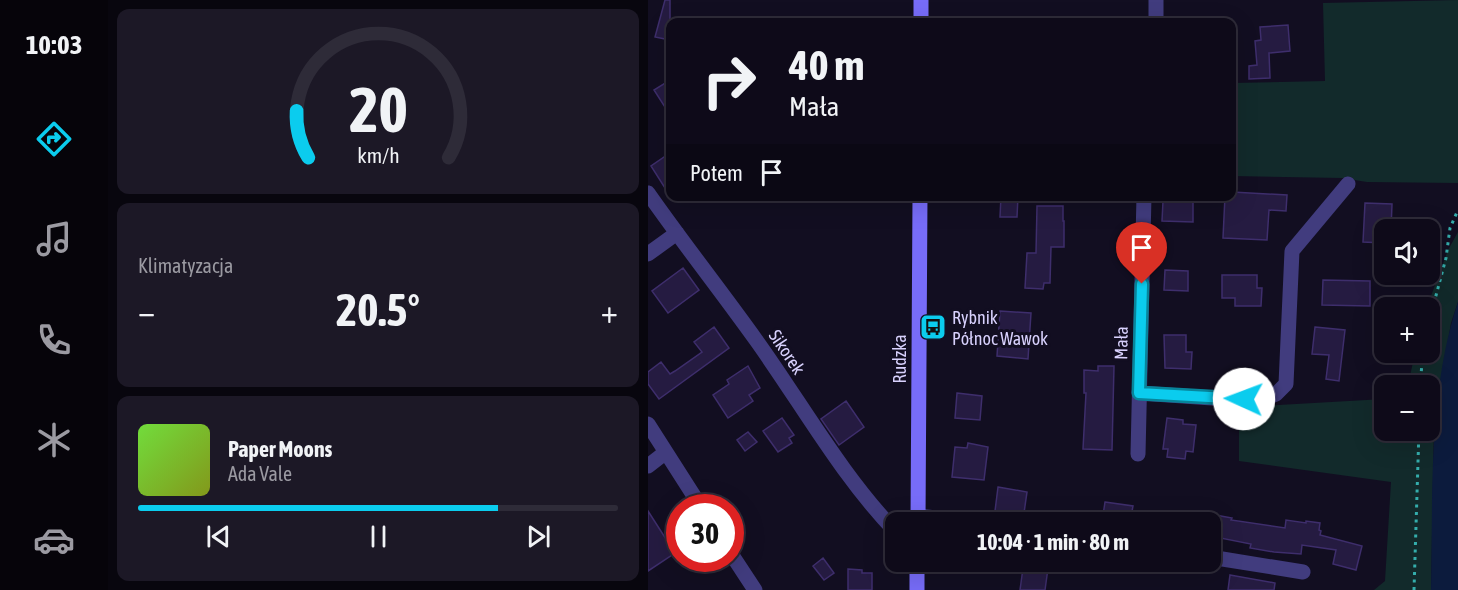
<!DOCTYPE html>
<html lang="pl">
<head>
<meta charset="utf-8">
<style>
	:root { --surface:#0e0a19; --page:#1c1826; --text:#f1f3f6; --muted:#9b9aa2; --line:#2e2b38; --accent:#0bccee }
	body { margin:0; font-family:"Asap Condensed",sans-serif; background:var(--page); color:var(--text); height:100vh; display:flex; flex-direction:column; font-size:22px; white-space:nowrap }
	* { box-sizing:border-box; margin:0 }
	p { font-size:20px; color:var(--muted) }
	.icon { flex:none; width:33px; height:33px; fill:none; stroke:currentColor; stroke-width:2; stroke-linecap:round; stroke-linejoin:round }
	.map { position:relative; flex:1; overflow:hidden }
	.drawer { display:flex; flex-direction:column; gap:9px; padding:9px; background:#08060e; width:540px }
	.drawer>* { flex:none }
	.top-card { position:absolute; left:18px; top:18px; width:570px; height:183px; border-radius:12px; box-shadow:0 6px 24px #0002,0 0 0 2px var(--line); background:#0e0a19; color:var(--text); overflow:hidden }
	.buttons { position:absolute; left:726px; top:219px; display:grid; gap:12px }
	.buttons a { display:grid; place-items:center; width:66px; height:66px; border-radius:12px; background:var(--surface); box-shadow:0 6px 24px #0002,0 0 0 2px var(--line); font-size:30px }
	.speed { position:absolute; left:18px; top:494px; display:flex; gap:12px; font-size:30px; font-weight:700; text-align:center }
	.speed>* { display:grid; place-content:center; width:78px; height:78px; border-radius:50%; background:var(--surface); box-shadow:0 6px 24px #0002,0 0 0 2px var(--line); line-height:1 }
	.speed .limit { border:9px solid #d22; background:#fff; color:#111 }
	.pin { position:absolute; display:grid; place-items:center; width:51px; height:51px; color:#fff; margin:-62px -26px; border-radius:50% 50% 50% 0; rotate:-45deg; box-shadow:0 0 6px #0007 }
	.pin .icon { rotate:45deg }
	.me { position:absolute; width:66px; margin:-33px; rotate:272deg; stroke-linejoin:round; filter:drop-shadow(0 0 4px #0008) }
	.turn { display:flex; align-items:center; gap:21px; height:126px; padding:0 24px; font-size:27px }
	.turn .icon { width:78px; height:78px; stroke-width:2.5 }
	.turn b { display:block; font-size:42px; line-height:51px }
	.then { display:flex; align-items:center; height:57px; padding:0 24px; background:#0003; gap:12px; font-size:22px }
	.big { font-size:45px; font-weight:700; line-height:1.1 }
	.drawer .tile { flex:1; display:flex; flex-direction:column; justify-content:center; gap:9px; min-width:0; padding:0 21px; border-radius:12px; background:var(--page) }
	.drawer .dial { align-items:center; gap:0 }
	.dial svg { height:156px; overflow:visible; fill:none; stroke:var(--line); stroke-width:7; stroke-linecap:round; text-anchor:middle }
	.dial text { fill:var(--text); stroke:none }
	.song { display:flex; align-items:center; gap:18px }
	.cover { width:72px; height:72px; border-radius:9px; background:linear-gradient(135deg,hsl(100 70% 55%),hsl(70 70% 35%)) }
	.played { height:6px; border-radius:3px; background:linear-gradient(90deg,var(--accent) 75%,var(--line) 75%) }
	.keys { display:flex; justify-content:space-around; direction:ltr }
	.heat { display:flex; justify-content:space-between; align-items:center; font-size:33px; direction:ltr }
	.trip { position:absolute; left:237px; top:512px; width:336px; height:60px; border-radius:12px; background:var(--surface); box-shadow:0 6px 24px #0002,0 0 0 2px var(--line); font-weight:700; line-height:60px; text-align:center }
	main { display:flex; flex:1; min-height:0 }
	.tabs { display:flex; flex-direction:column; width:108px; justify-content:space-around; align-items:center; background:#06040a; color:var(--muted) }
	.tabs .icon { width:42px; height:42px }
	.tabs .selected { color:var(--accent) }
	.tabs b { font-size:27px; color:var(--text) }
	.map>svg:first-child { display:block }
	.green { fill:#122a2b }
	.water { fill:#0c1b3d }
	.building { fill:#251b41; stroke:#3e2e6c; stroke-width:1.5 }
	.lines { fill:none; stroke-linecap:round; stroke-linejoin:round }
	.path { stroke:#34adac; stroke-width:3; stroke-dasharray:3 4.5; stroke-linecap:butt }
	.street { stroke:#413c7e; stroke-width:15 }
	.secondary { stroke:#776cf8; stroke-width:15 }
	.route-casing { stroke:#07859b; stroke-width:15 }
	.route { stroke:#0bccee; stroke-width:10 }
	.labels { text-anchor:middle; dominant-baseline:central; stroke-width:6; stroke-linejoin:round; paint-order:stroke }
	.poi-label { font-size:18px; fill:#d8d1fd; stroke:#120e21; text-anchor:start }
	.street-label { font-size:18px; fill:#d8d1fd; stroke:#120e21 }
</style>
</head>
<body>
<main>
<nav class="tabs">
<b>10:03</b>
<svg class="icon selected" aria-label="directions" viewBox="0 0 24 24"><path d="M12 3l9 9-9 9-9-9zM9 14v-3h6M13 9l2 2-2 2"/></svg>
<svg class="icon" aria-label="music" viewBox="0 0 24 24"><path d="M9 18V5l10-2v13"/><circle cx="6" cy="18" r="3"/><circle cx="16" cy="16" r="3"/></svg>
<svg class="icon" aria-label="phone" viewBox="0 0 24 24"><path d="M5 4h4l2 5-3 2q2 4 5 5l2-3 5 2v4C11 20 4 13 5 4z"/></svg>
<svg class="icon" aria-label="climate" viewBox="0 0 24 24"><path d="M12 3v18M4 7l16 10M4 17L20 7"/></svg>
<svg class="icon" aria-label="car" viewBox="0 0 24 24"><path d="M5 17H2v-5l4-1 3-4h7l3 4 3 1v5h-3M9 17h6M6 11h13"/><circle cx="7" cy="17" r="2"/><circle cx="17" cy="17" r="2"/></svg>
</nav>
<section class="drawer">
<div class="tile dial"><svg viewBox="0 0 100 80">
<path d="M14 69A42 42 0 1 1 86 69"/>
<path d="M14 69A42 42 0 0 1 8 45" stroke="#0bccee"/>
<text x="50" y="56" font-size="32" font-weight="700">20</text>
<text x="50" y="72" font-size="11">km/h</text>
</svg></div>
<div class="tile"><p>Klimatyzacja</p>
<div class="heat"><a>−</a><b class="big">20.5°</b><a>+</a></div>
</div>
<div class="tile">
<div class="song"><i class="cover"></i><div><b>Paper Moons</b><p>Ada Vale</p></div></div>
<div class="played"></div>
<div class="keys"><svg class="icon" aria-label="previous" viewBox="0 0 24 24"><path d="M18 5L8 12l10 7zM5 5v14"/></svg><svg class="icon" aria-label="pause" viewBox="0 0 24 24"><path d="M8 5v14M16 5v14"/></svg><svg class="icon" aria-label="next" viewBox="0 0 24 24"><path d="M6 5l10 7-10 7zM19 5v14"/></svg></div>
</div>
</section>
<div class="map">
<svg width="810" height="590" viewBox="0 0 810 590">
	<rect width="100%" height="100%" fill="#120e21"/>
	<path class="green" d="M 810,0 L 810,183 L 719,182 L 694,178 L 584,176 L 584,83 L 677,81 L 675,3 Z
		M 810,232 L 810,302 L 803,323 L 786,424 L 783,590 L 726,590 L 737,581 L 743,482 L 591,461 L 591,406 L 612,406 L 736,399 L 736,430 L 782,430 L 782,386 L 760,385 L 767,353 L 782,352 L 782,308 L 779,307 L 800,250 Z"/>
	<path class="water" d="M 810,302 L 810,590 L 783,590 C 785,495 780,392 810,302 Z"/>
	<path class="building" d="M 17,0 L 22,0 L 22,40 L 7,37 Z
		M 640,25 L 642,51 L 621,53 L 622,78 L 601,79 L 601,66 L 609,65 L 607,41 L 613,40 L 612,27 Z
		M 22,80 L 22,115 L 6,90 Z
		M 22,153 L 22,196 L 3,166 Z
		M 584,192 L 639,195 L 638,211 L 621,210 L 619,240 L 575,238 L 577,196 L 584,196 Z
		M 353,196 L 370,196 L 369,217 L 352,217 Z
		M 518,196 L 545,196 L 545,222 L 514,221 L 515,201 L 518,201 Z
		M 717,203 L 744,204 L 743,230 L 736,230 L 736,243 L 715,242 Z
		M 389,206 L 415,206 L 415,221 L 416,221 L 416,247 L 403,247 L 402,283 L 396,283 L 395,289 L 377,288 L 379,253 L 388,253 Z
		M 35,268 L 51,290 L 20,313 L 4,291 Z
		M 517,270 L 540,271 L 540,291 L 516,290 Z
		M 574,275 L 609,275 L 609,288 L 614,288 L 613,306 L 587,306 L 587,298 L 574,298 Z
		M 675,280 L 722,281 L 722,306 L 674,305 Z
		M 352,311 L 383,313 L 380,359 L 349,356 Z
		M 66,327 L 81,348 L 11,399 L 0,384 L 0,372 L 13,362 L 22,374 L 27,371 L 54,352 L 46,342 Z
		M 667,327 L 697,330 L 691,381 L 678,379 L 681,355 L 664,354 Z
		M 516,335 L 538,335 L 538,352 L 544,352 L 543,369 L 517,368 Z
		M 100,366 L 112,388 L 101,395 L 105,401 L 80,418 L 65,395 L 81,384 L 79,380 Z
		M 450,366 L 466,366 L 464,450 L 435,449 L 438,393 L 436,393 L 436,370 L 450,371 Z
		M 309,393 L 334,396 L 332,420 L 307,418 Z
		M 198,401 L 216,427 L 191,445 L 173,419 Z
		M 134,418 L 146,435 L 141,438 L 144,443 L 130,452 L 115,431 Z
		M 519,418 L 535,420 L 535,424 L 548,425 L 545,452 L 538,451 L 537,459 L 519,457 L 520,449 L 515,449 Z
		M 100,432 L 109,442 L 97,451 L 89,440 Z
		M 320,443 L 340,447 L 336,480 L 304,477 L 307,447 L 319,448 Z
		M 350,487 L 379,492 L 375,520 L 353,517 L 354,512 L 347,511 Z
		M 457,502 L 485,506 L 482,522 L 454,522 Z
		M 0,511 L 27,553 L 0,571 Z
		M 562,514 L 584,518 L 583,520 L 637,528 L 638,520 L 658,523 L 658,521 L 672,523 L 671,530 L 673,531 L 672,535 L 714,546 L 708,570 L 685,564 L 688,550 L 654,545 L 653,554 L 626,552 L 602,548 L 603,544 L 562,536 Z
		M 175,558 L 186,573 L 176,580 L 165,566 Z
		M 376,561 L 401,561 L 397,590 L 372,590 Z
		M 200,569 L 214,570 L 214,573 L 224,573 L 224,590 L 200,590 Z
		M 582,575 L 627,583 L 626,590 L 580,590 Z"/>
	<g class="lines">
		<path class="path" d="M 782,318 L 798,258 L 802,228 L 810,210
			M 772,386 L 775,352
			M 766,590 L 771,430"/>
		<path class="street" d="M 508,0 L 508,22
			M 0,193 C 35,243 73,291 108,340 C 154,404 193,475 248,532
			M 0,254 L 29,233
			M 491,393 L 579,399 L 613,400 L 628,394 L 638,384 L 644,251 L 700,184
			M 0,424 L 53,507
			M 490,454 L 496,196
			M 0,466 L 18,452
			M 270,516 L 324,522
			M 82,552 L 107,590
			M 562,557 L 655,572"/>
		<path class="secondary" d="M 273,22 L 273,0
			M 270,522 L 272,196
			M 269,590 L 269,561"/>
	</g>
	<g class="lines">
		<g class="route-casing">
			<path id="route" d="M 494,284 L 491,393 L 596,399"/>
		</g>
		<use href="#route" class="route"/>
	</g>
	<defs>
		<g id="bus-square" transform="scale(1.35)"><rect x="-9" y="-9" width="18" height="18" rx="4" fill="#0bccee" stroke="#120e21"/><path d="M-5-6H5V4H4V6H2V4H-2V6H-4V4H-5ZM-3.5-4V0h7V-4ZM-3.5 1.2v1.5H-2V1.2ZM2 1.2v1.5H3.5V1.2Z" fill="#111"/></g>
	</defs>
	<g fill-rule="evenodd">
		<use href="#bus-square" x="285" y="327"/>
	</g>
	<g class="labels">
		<g class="poi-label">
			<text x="304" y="317">Rybnik<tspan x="304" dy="21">Północ Wawok</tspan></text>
		</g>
		<g class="street-label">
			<text transform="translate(473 343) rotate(-89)">Mała</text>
			<text transform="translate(139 352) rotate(56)">Sikorek</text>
			<text transform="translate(251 359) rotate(-90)">Rudzka</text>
		</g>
	</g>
</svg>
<div class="buttons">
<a><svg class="icon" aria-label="sound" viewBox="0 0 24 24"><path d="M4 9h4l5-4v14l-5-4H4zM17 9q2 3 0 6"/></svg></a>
<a>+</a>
<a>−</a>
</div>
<div class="speed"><div class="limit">30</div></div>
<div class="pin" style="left:494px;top:284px;background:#d93025"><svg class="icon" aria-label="arrive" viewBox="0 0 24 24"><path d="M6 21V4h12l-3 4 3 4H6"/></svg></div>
<svg class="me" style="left:596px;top:399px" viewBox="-20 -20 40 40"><circle r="19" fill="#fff"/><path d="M0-13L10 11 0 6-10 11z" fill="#0bccee"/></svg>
<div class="trip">10:04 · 1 min · 80 m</div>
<div class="top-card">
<div class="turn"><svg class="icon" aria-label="right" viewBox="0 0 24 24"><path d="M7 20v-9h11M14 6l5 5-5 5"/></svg><div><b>40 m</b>Mała</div></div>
<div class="then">Potem<svg class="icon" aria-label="arrive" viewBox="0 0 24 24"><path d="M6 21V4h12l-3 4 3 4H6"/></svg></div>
</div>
</div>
</main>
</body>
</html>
